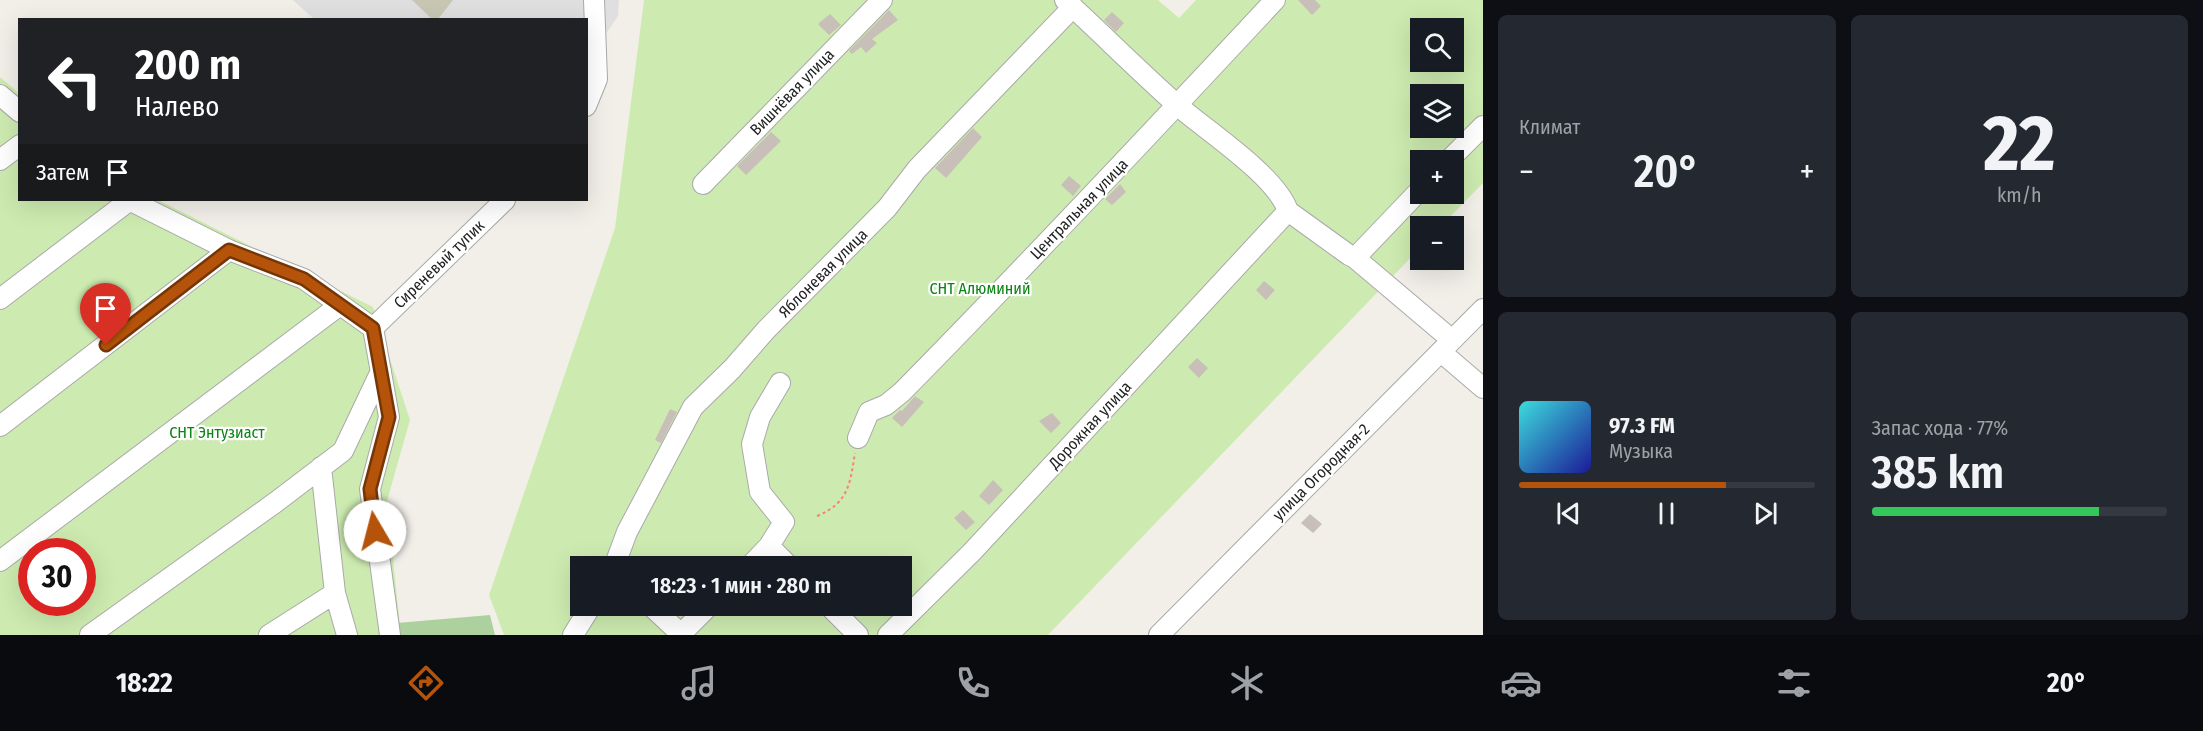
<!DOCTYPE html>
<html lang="ru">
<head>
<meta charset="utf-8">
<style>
	:root { --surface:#171b24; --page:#242831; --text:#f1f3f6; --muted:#9ea1a6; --line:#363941; --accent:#b45309 }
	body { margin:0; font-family:"Fira Sans Condensed",sans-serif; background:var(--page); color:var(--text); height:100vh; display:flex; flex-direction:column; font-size:22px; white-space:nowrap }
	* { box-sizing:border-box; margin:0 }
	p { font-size:20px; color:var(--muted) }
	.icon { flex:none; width:33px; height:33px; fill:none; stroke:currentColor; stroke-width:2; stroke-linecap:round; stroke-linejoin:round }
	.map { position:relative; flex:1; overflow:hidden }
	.sheet { display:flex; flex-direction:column; gap:15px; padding:15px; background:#0d0f14; width:720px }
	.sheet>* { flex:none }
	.banner { position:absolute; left:18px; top:18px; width:570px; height:183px; border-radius:0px; box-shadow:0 6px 24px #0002; background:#202124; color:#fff; overflow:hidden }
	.buttons { position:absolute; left:1410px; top:18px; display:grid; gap:12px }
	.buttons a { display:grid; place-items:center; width:54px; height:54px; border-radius:0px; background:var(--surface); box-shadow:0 6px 24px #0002; font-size:30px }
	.speed { position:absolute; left:18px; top:538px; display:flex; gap:12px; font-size:30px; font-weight:700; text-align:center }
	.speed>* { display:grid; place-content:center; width:78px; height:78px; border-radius:50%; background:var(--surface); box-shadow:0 6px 24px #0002; line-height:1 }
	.speed .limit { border:9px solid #d22; background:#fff; color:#111 }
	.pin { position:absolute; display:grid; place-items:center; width:51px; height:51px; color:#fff; margin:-62px -26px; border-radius:50% 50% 50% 0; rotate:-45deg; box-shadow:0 0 6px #0007 }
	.pin .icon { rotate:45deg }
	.me { position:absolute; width:66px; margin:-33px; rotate:352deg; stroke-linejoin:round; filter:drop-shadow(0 0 4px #0008) }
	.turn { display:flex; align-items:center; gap:21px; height:126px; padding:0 18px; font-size:27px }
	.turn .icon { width:78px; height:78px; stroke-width:2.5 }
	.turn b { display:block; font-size:42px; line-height:51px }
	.then { display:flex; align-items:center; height:57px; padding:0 18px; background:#0003; gap:12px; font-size:22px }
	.big { font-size:45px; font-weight:600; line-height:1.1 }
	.sheet .widget { flex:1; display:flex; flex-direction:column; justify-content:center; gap:9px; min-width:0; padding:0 21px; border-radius:9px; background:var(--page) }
	.sheet .dial { align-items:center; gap:0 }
	.dial b { font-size:78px; line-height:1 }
	.song { display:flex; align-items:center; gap:18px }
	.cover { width:72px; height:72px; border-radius:9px; background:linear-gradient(135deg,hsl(180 70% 55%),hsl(240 70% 35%)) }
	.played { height:6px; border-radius:3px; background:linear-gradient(90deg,var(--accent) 70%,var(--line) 70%) }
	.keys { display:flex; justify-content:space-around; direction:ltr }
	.heat { display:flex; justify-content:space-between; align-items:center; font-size:33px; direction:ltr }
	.charge { height:9px; border-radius:4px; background:linear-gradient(90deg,#34c759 77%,var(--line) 0) }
	.sheet .tiles { flex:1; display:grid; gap:15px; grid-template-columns:repeat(2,1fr) }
	.trip { position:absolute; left:570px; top:556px; width:342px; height:60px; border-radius:0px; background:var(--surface); box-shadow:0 6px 24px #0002; font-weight:600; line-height:60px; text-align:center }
	.tabs { display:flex; height:96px; justify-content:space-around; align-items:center; background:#090b0e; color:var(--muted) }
	.tabs .icon { width:42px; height:42px }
	.tabs .on { color:var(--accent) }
	.tabs b { font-size:27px; color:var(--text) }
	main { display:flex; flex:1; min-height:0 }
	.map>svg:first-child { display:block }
	.residential { fill:#e0dfdf }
	.construction { fill:#c7c7b4 }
	.grass { fill:#cdebb0; fill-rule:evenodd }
	.forest { fill:#add19e }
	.building { fill:#c7bfb8 }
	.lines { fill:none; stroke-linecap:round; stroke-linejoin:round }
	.minor-casing { stroke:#a9a9a9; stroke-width:22 }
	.path { stroke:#fa8072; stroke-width:2; stroke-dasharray:3 3; stroke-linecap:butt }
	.minor { stroke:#fff; stroke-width:20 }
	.route-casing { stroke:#753606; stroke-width:15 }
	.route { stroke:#b45309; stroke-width:10 }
	.labels { text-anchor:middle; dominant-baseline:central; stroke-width:4.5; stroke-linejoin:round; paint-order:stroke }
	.street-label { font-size:16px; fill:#222; stroke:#fff }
	.park-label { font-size:16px; fill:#0c8416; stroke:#fff }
</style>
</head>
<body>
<main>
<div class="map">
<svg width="1483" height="635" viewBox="0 0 1483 635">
	<rect width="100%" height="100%" fill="#f2efe9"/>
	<path class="residential" d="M 293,0 L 619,0 L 618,16 L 587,61 L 586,20 L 314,19 Z"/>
	<path class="construction" d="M 412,0 L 453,0 L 438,19 L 433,20 Z"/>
	<path class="grass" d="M 644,0 L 1158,0 L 1179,18 L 1196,0 L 1483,0 L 1483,183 L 1441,226 L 1420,226 L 1420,248 L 1048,635 L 504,635 L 489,595 L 615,228 ZM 1420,28 L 1454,28 L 1454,62 L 1420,62 ZM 1420,94 L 1454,94 L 1454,128 L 1420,128 ZM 1420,160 L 1454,160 L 1454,194 L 1420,194 ZM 580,567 L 902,567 L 902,606 L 580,606 Z
		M 0,77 L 19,93 L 20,200 L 158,200 L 373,307 L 410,420 L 387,501 L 401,635 L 0,635 ZM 32,552 L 82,552 L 82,603 L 32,603 Z"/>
	<path class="forest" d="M 490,615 L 495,635 L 399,635 L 397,623 Z"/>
	<path class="building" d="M 1298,0 L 1315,0 L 1321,6 L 1312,15 Z
		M 889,10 L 898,20 L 872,39 L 877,43 L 866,53 L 861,47 L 852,54 L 849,51 Z
		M 1112,12 L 1124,23 L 1116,32 L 1104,20 Z
		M 830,14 L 841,25 L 829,35 L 818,24 Z
		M 973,128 L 982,137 L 946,178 L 935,168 Z
		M 771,132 L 781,141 L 746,175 L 737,166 Z
		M 1069,176 L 1081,186 L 1073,196 L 1061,185 Z
		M 1120,184 L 1126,192 L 1112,205 L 1105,199 Z
		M 1264,281 L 1275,290 L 1266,300 L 1256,290 Z
		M 1197,358 L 1208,368 L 1199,378 L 1188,367 Z
		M 915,396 L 924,402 L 902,427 L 892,418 L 900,410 L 902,411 Z
		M 670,409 L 677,412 L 661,443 L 655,440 Z
		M 1052,413 L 1061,423 L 1051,433 L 1039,421 Z
		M 993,480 L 1003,490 L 989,505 L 979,496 Z
		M 963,510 L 975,522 L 966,530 L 954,518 Z
		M 1310,514 L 1322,524 L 1313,533 L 1301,523 Z"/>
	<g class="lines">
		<g class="minor-casing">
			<path id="minor" d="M 1065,0 C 1102,34 1138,70 1176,104 C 1205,130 1276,175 1288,211 L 1349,255 L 1355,258 L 1452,340
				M 0,95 L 20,112
				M 586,106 L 597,79 L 594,0
				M 0,160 L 20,145
				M 1449,160 L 1483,126
				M 703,184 L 882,0
				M 129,200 L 229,250 L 304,279 L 373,328 L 389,417 L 370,489 L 390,635
				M 1355,258 L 1420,190
				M 0,299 L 130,200
				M 373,328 L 505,200
				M 1441,352 L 1483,388
				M 0,426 L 229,250
				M 858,438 L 869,412 L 886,405 L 902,392 C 1029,263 1152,132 1275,0
				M 321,467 L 335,593 L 347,635
				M 769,546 L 790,567
				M 0,561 L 340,305
				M 614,567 L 627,532 L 693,407 L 732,369 L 766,330 L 887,208 L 917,169 L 1073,7
				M 749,567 L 769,546 L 784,522 L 760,492 L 752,444 L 760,417 L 780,383
				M 651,606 L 682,635
				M 829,606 L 858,635
				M 90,635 L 276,502 L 343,451 L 381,371
				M 269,635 L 335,593
				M 573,635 L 591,606
				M 680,635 L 709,606
				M 888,635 L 972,552 L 1288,211
				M 1159,635 L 1483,309"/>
		</g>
		<path class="path" d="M 817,516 C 849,503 850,483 855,453"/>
		<use href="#minor" class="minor"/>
	</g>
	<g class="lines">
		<g class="route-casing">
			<path id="route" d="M 106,345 L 229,250 L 304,279 L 373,328 L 389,417 L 370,489 L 375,531"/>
		</g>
		<use href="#route" class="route"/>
	</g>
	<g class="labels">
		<g class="street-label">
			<text transform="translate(792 92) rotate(-46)">Вишнёвая улица</text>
			<text transform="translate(1079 209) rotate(-46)">Центральная улица</text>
			<text transform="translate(439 264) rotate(-44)">Сиреневый тупик</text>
			<text transform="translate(823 273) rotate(-45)">Яблоневая улица</text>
			<text transform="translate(1090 425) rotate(-47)">Дорожная улица</text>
			<text transform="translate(1321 472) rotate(-45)">улица Огородная-2</text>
		</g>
		<g class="park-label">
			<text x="980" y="288">СНТ Алюминий</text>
			<text x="217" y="432">СНТ Энтузиаст</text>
		</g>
	</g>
</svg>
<div class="buttons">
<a><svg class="icon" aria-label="search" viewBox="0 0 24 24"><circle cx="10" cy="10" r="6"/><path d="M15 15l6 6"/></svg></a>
<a><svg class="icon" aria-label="layers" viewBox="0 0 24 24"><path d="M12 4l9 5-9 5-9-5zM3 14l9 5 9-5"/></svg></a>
<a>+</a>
<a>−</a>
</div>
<div class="speed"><div class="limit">30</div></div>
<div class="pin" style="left:106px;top:345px;background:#d93025"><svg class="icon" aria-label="arrive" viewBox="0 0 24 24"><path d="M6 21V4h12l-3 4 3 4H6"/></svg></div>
<svg class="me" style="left:375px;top:531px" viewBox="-20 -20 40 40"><circle r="19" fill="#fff"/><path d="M0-13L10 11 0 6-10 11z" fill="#b45309"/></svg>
<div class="trip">18:23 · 1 мин · 280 m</div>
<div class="banner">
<div class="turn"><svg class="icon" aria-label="left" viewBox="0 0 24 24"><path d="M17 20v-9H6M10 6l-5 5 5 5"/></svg><div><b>200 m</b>Налево</div></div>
<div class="then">Затем<svg class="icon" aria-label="arrive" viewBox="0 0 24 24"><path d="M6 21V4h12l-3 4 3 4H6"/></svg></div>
</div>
</div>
<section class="sheet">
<div class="tiles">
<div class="widget"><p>Климат</p>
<div class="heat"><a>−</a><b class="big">20°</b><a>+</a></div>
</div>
<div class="widget dial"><b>22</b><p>km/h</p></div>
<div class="widget">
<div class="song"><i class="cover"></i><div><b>97.3 FM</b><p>Музыка</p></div></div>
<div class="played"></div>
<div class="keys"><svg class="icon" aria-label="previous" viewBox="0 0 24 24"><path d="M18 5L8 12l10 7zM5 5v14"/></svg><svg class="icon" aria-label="pause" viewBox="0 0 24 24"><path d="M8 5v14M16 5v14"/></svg><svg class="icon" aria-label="next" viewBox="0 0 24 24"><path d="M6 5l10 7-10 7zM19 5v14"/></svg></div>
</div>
<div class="widget"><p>Запас хода · 77%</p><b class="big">385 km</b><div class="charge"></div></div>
</div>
</section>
</main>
<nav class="tabs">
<b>18:22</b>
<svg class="icon on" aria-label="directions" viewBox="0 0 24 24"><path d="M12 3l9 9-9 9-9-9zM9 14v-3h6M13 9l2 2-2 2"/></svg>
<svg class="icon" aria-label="music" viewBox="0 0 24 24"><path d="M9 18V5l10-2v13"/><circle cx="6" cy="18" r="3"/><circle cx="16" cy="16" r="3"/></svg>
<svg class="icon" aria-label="phone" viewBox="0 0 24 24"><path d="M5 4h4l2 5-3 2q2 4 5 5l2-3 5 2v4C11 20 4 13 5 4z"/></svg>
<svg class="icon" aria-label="climate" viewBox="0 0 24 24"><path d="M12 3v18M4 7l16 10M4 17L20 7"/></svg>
<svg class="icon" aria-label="car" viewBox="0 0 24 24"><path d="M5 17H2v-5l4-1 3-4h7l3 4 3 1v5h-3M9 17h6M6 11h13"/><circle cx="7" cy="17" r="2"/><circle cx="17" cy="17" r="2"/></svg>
<svg class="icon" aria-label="filters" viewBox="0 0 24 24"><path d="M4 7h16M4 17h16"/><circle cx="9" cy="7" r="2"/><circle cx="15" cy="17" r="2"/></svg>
<b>20°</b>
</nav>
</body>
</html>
